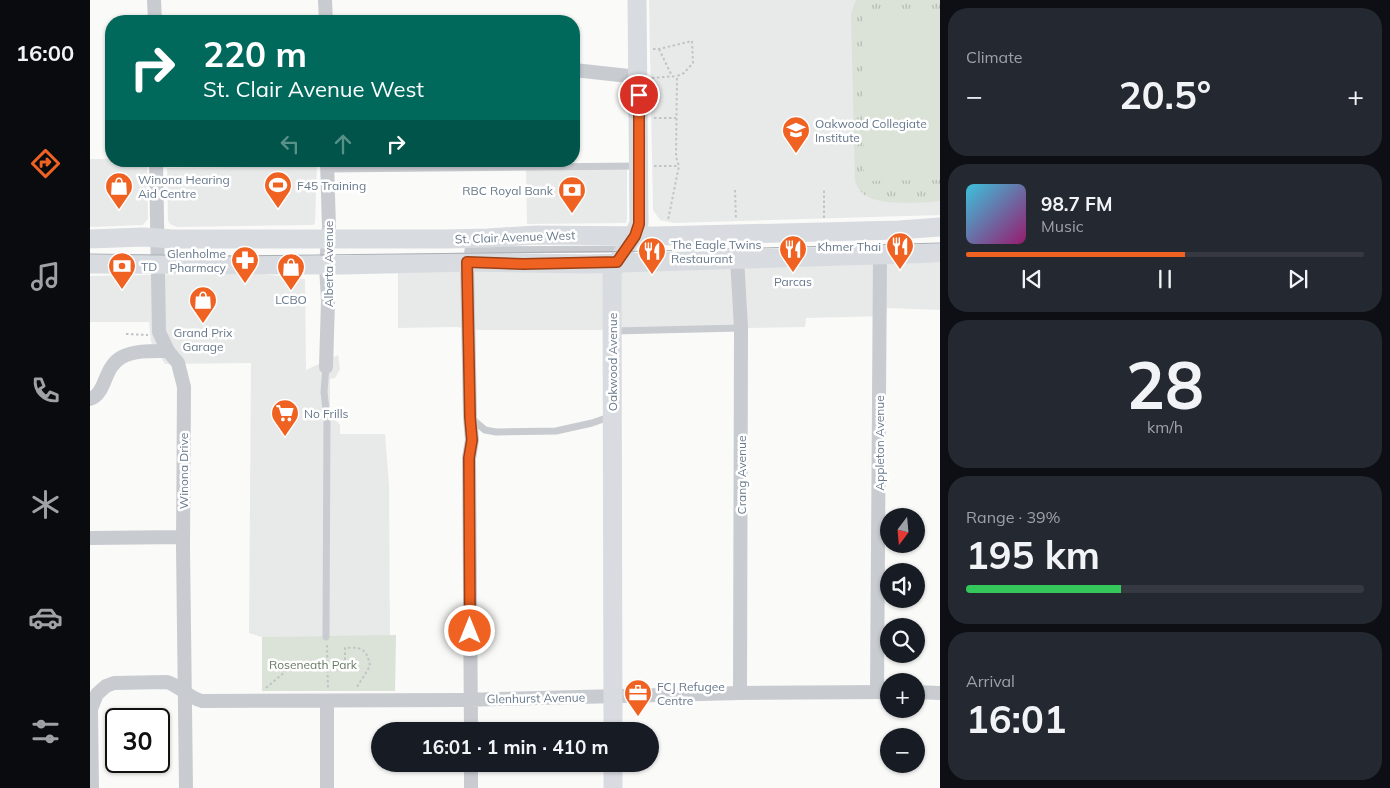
<!DOCTYPE html>
<html lang="en">
<head>
<meta charset="utf-8">
<style>
	:root { --surface:#171b24; --page:#242831; --text:#f1f3f6; --muted:#9ea1a6; --line:#363941; --accent:#f06222 }
	body { margin:0; font-family:Mulish,sans-serif; background:var(--page); color:var(--text); height:100vh; display:flex; flex-direction:column; font-size:19px; white-space:nowrap }
	* { box-sizing:border-box; margin:0 }
	p { font-size:16px; color:var(--muted) }
	.icon { flex:none; width:28px; height:28px; fill:none; stroke:currentColor; stroke-width:2; stroke-linecap:round; stroke-linejoin:round }
	.map { position:relative; flex:1; overflow:hidden }
	.sheet { display:flex; flex-direction:column; gap:8px; padding:8px; background:#0d0f14; width:450px }
	.sheet>* { flex:none }
	.top-card { position:absolute; left:15px; top:15px; width:475px; height:152px; border-radius:20px; box-shadow:0 1px 4px #0004; background:#00695c; color:#fff; overflow:hidden }
	.needle { width:32px; rotate:196deg }
	.controls { position:absolute; left:790px; top:508px; display:grid; gap:10px }
	.controls a { display:grid; place-items:center; width:45px; height:45px; border-radius:50%; background:var(--surface); box-shadow:0 1px 4px #0004; font-size:25px }
	.speed { position:absolute; left:15px; top:708px; display:flex; gap:10px; font-size:25px; font-weight:700; text-align:center }
	.speed>* { display:grid; place-content:center; width:65px; height:65px; border-radius:50%; background:var(--surface); box-shadow:0 1px 4px #0004; line-height:1 }
	.speed .limit { border:2px solid #111; border-radius:8px; background:#fff; color:#111 }
	.pin { position:absolute; display:grid; place-items:center; width:42px; height:42px; color:#fff; margin:-21px; border:2px solid #fff; border-radius:50%; box-shadow:0 1px 5px #0007 }
	.me { position:absolute; width:55px; margin:-28px; rotate:0deg; stroke-linejoin:round; filter:drop-shadow(0 0 4px #0008) }
	.turn { display:flex; align-items:center; gap:18px; height:105px; padding:0 15px; font-size:22px }
	.turn .icon { width:65px; height:65px; stroke-width:2.5 }
	.turn b { display:block; font-size:35px; line-height:42px }
	.lanes { display:flex; align-items:center; height:48px; padding:0 15px; background:#0003; justify-content:center; gap:25px; direction:ltr }
	.lanes .off { opacity:.35 }
	.big { font-size:38px; font-weight:700; line-height:1.1 }
	.sheet .widget { flex:1; display:flex; flex-direction:column; justify-content:center; gap:8px; min-width:0; padding:0 18px; border-radius:20px; background:var(--page) }
	.sheet .dial { align-items:center; gap:0 }
	.dial b { font-size:65px; line-height:1 }
	.song { display:flex; align-items:center; gap:15px }
	.cover { width:60px; height:60px; border-radius:8px; background:linear-gradient(135deg,hsl(190 70% 55%),hsl(320 70% 35%)) }
	.played { height:5px; border-radius:2px; background:linear-gradient(90deg,var(--accent) 55%,var(--line) 55%) }
	.keys { display:flex; justify-content:space-around; direction:ltr }
	.heat { display:flex; justify-content:space-between; align-items:center; font-size:28px; direction:ltr }
	.charge { height:8px; border-radius:4px; background:linear-gradient(90deg,#34c759 39%,var(--line) 0) }
	.trip { position:absolute; left:281px; top:722px; width:288px; height:50px; border-radius:25px; background:var(--surface); box-shadow:0 1px 4px #0004; font-weight:700; line-height:50px; text-align:center }
	main { display:flex; flex:1; min-height:0 }
	.tab-bar { display:flex; flex-direction:column; width:90px; justify-content:space-around; align-items:center; background:#090b0e; color:var(--muted) }
	.tab-bar .icon { width:35px; height:35px }
	.tab-bar .selected { color:var(--accent) }
	.tab-bar b { font-size:22px; color:var(--text) }
	.map>svg:first-child { display:block }
	.built { fill:#e8e9e9 }
	.grass { fill:url(#grass-tufts) }
	.park { fill:#dbe2d8 }
	.lines { fill:none; stroke-linecap:round; stroke-linejoin:round }
	.path { stroke:#c1c4c6; stroke-width:2; stroke-dasharray:2.5 2.5; stroke-linecap:butt }
	.lane { stroke:#c8cbd0; stroke-width:7 }
	.street { stroke:#c8cbd0; stroke-width:14 }
	.secondary { stroke:#d8dce0; stroke-width:19 }
	.tram { stroke:#aaafb6; stroke-width:1 }
	.route-casing { stroke:#9c4016; stroke-width:12 }
	.route { stroke:#f06222; stroke-width:9 }
	.labels { text-anchor:middle; dominant-baseline:central; stroke-width:5; stroke-linejoin:round; paint-order:stroke }
	.poi-label { font-size:12px; fill:#67788b; stroke:#fff; text-anchor:start }
	.street-label { font-size:12px; fill:#67788b; stroke:#fff }
	.park-label { font-size:12px; fill:#667b62; stroke:#fff }
</style>
</head>
<body>
<main>
<nav class="tab-bar">
<b>16:00</b>
<svg class="icon selected" aria-label="directions" viewBox="0 0 24 24"><path d="M12 3l9 9-9 9-9-9zM9 14v-3h6M13 9l2 2-2 2"/></svg>
<svg class="icon" aria-label="music" viewBox="0 0 24 24"><path d="M9 18V5l10-2v13"/><circle cx="6" cy="18" r="3"/><circle cx="16" cy="16" r="3"/></svg>
<svg class="icon" aria-label="phone" viewBox="0 0 24 24"><path d="M5 4h4l2 5-3 2q2 4 5 5l2-3 5 2v4C11 20 4 13 5 4z"/></svg>
<svg class="icon" aria-label="climate" viewBox="0 0 24 24"><path d="M12 3v18M4 7l16 10M4 17L20 7"/></svg>
<svg class="icon" aria-label="car" viewBox="0 0 24 24"><path d="M5 17H2v-5l4-1 3-4h7l3 4 3 1v5h-3M9 17h6M6 11h13"/><circle cx="7" cy="17" r="2"/><circle cx="17" cy="17" r="2"/></svg>
<svg class="icon" aria-label="filters" viewBox="0 0 24 24"><path d="M4 7h16M4 17h16"/><circle cx="9" cy="7" r="2"/><circle cx="15" cy="17" r="2"/></svg>
</nav>
<div class="map">
<svg width="850" height="788" viewBox="0 0 850 788">
	<defs>
		<pattern id="grass-tufts" width="24" height="20" patternUnits="userSpaceOnUse" patternTransform="scale(1.25)"><rect width="24" height="20" fill="#dbe2d8"/><path d="M3 7l-1-3M5 7V3M7 7l1-3M15 17l-1-3M17 17v-4M19 17l1-3" fill="none" stroke="#b5bcb5"/></pattern>
	</defs>
	<rect width="100%" height="100%" fill="#fafaf8"/>
	<path class="built" d="M 559,0 L 850,0 L 850,215 L 584,223 L 570,220 L 563,210 Z
		M 0,159 L 21,159 L 21,161 L 57,161 L 58,219 L 53,225 L 0,227 Z
		M 162,163 L 227,163 L 225,223 L 223,225 L 87,227 L 80,224 L 78,220 L 77,168 L 162,167 Z
		M 436,168 L 537,169 L 537,219 L 536,223 L 437,224 Z
		M 775,262 L 850,263 L 850,310 L 797,308 L 796,316 L 716,318 L 715,327 L 539,330 L 390,330 L 366,327 L 308,328 L 308,272 Z
		M 164,273 L 215,279 L 216,370 L 248,355 L 250,369 L 245,378 L 240,379 L 240,414 L 250,425 L 250,434 L 295,434 L 299,485 L 300,636 L 172,637 L 159,633 L 161,363 L 75,364 L 61,342 L 59,322 L 0,322 L 0,276 Z"/>
	<path class="grass" d="M 766,0 L 850,0 L 850,201 C 831,203 788,206 773,194 C 769,190 767,186 765,181 L 761,13 Z"/>
	<path class="park" d="M 772,14 L 850,14 L 850,180 L 774,181 Z
		M 306,635 L 305,691 L 172,691 L 172,637 Z"/>
	<g class="lines">
		<path class="path" d="M 563,49 L 569,49 L 602,41 L 603,63 L 594,73 L 587,76 L 586,157 L 589,166 L 578,220
			M 569,49 L 582,76
			M 562,78 L 587,76
			M 564,118 L 586,118
			M 564,166 L 589,166
			M 645,190 L 646,220
			M 734,218 L 734,189
			M 36,334 L 58,335
			M 237,645 L 238,688
			M 176,688 L 197,670 L 238,670 L 249,668 L 255,661 L 255,648 C 271,647 277,648 280,666 L 267,687"/>
		<path class="lane" d="M 237,169 L 547,166
			M 377,261 L 378,250 L 533,249
			M 524,331 L 651,328
			M 236,367 L 234,392 L 237,418 L 236,637
			M 382,419 L 395,430 L 406,432 L 466,431 L 502,423 L 522,416"/>
		<path class="street" d="M 64,0 L 65,21
			M 235,0 L 236,21
			M 484,70 L 548,77
			M 66,161 L 69,332 L 78,351 L 88,363 L 94,387 L 93,547 L 96,788
			M 647,258 L 651,328 L 650,693
			M 377,262 L 380,417 L 382,440 L 379,458 L 381,731
			M 236,367 L 238,301 L 236,265 L 239,228 L 237,161
			M 0,399 C 17,393 13,367 32,357 C 45,350 63,351 78,351
			M 0,538 L 93,537
			M 787,692 L 790,254
			M 826,692 L 850,693
			M 237,701 L 237,788
			M 381,764 L 381,788
			M 2,788 L 1,709 L 7,694 L 16,686 L 24,683 L 77,682 C 90,686 99,698 112,701 L 370,700 L 650,693 L 799,692"/>
		<path class="secondary" d="M 0,239 L 53,237 L 83,239 L 355,239 L 398,238 L 446,235 L 566,236 L 809,230 L 850,227
			M 0,264 L 253,265 L 381,262 L 499,264 L 850,253
			M 523,731 L 522,273 C 529,256 542,242 549,223 L 547,0
			M 523,764 L 523,788"/>
		<path class="tram" d="M 0,254 L 141,256 L 566,251 L 850,243"/>
	</g>
	<g class="lines">
		<g class="route-casing">
			<path id="route" d="M 380,631 L 379,458 L 382,440 L 380,417 L 377,262 L 433,264 L 527,262 L 545,236 L 549,224 L 549,95"/>
		</g>
		<use href="#route" class="route"/>
	</g>
	<defs>
		<g id="school-pin" transform="scale(1.4375)"><path d="M0 17L-7.5 6A9.5 9.5 0 1 1 7.5 6Z" fill="#f06222" stroke="#fff"/><path d="M0-5L7-2L0 1L-7-2ZM-4 1L0 2.5L4 1V4Q0 6-4 4Z" fill="#fff"/></g>
		<g id="stadium-pin" transform="scale(1.4375)"><path d="M0 17L-7.5 6A9.5 9.5 0 1 1 7.5 6Z" fill="#f06222" stroke="#fff"/><path d="M0-5a6.5 5 0 1 0 0 10a6.5 5 0 1 0 0-10ZM-3.5-1.8h7v3.6h-7Z" fill="#fff"/></g>
		<g id="shop-pin" transform="scale(1.4375)"><path d="M0 17L-7.5 6A9.5 9.5 0 1 1 7.5 6Z" fill="#f06222" stroke="#fff"/><path d="M-5-2.5h2.3a2.7 3.5 0 0 1 5.4 0H5L5.5 6h-11ZM-1.5-2.5h3a1.5 2.3 0 0 0-3 0Z" fill="#fff"/></g>
		<g id="bank-pin" transform="scale(1.4375)"><path d="M0 17L-7.5 6A9.5 9.5 0 1 1 7.5 6Z" fill="#f06222" stroke="#fff"/><path d="M-6-4H6V4H-6ZM0-2.3a2.3 2.3 0 1 0 0 4.6a2.3 2.3 0 1 0 0-4.6Z" fill="#fff"/></g>
		<g id="restaurant-pin" transform="scale(1.4375)"><path d="M0 17L-7.5 6A9.5 9.5 0 1 1 7.5 6Z" fill="#f06222" stroke="#fff"/><path d="M-5-6h1v4h1v-4h1v4h1v-4h1v5L-1.5 .5V6h-2V.5L-5-1ZM5-6V6H3V1.5H1.5Q1.5-4 5-6Z" fill="#fff"/></g>
		<g id="pharmacy-pin" transform="scale(1.4375)"><path d="M0 17L-7.5 6A9.5 9.5 0 1 1 7.5 6Z" fill="#f06222" stroke="#fff"/><path d="M-2-6h4v4h4v4h-4v4h-4v-4h-4v-4h4Z" fill="#fff"/></g>
		<g id="supermarket-pin" transform="scale(1.4375)"><path d="M0 17L-7.5 6A9.5 9.5 0 1 1 7.5 6Z" fill="#f06222" stroke="#fff"/><path d="M-6-5.5h2.5l.6 2H6L4.5 2H-2.5L-4.4-4H-6ZM-1.5 3.2a1.3 1.3 0 1 0 .1 0ZM3 3.2a1.3 1.3 0 1 0 .1 0Z" fill="#fff"/></g>
		<g id="office-pin" transform="scale(1.4375)"><path d="M0 17L-7.5 6A9.5 9.5 0 1 1 7.5 6Z" fill="#f06222" stroke="#fff"/><path d="M-6-3h4V-5.5h4V-3h4V5H-6ZM-1-4.5V-3h2v-1.5ZM-6 0V1H6V0Z" fill="#fff"/></g>
	</defs>
	<g fill-rule="evenodd">
		<use href="#school-pin" x="706" y="130"/>
		<use href="#stadium-pin" x="188" y="185"/>
		<use href="#shop-pin" x="29" y="186"/>
		<use href="#bank-pin" x="482" y="190"/>
		<use href="#restaurant-pin" x="810" y="246"/>
		<use href="#restaurant-pin" x="703" y="249"/>
		<use href="#restaurant-pin" x="562" y="251"/>
		<use href="#pharmacy-pin" x="155" y="260"/>
		<use href="#bank-pin" x="32" y="266"/>
		<use href="#shop-pin" x="201" y="267"/>
		<use href="#shop-pin" x="113" y="300"/>
		<use href="#supermarket-pin" x="195" y="413"/>
		<use href="#office-pin" x="548" y="693"/>
	</g>
	<g class="labels">
		<g class="poi-label">
			<text x="725" y="123">Oakwood Collegiate<tspan x="725" dy="14">Institute</tspan></text>
			<text x="48" y="179">Winona Hearing<tspan x="48" dy="14">Aid Centre</tspan></text>
			<text x="207" y="185">F45 Training</text>
			<text x="463" y="190" text-anchor="end">RBC Royal Bank</text>
			<text x="581" y="244">The Eagle Twins<tspan x="581" dy="14">Restaurant</tspan></text>
			<text x="791" y="246" text-anchor="end">Khmer Thai</text>
			<text x="136" y="253" text-anchor="end">Glenholme<tspan x="136" dy="14">Pharmacy</tspan></text>
			<text x="51" y="266">TD</text>
			<text x="703" y="281" text-anchor="middle">Parcas</text>
			<text x="201" y="299" text-anchor="middle">LCBO</text>
			<text x="113" y="332" text-anchor="middle">Grand Prix<tspan x="113" dy="14">Garage</tspan></text>
			<text x="214" y="413">No Frills</text>
			<text x="567" y="686">FCJ Refugee<tspan x="567" dy="14">Centre</tspan></text>
		</g>
		<g class="street-label">
			<text transform="translate(425 237) rotate(-2)">St. Clair Avenue West</text>
			<text transform="translate(238 264) rotate(-90)">Alberta Avenue</text>
			<text transform="translate(522 362) rotate(-90)">Oakwood Avenue</text>
			<text transform="translate(789 443) rotate(-90)">Appleton Avenue</text>
			<text transform="translate(93 471) rotate(-90)">Winona Drive</text>
			<text transform="translate(651 475) rotate(-90)">Crang Avenue</text>
			<text transform="translate(446 698) rotate(-1)">Glenhurst Avenue</text>
		</g>
		<g class="park-label">
			<text x="223" y="664">Roseneath Park</text>
		</g>
	</g>
</svg>
<div class="controls">
<a><svg class="needle" viewBox="-14 -14 28 28"><path d="M0-13l5 13h-10z" fill="#e53935"/><path d="M0 13l5-13h-10z" fill="#9ea1a6"/></svg></a>
<a><svg class="icon" aria-label="sound" viewBox="0 0 24 24"><path d="M4 9h4l5-4v14l-5-4H4zM17 9q2 3 0 6"/></svg></a>
<a><svg class="icon" aria-label="search" viewBox="0 0 24 24"><circle cx="10" cy="10" r="6"/><path d="M15 15l6 6"/></svg></a>
<a>+</a>
<a>−</a>
</div>
<div class="speed"><div class="limit">30</div></div>
<div class="pin" style="left:549px;top:95px;background:#d93025"><svg class="icon" aria-label="arrive" viewBox="0 0 24 24"><path d="M6 21V4h12l-3 4 3 4H6"/></svg></div>
<svg class="me" style="left:380px;top:631px" viewBox="-20 -20 40 40"><circle r="17" fill="#f06222" stroke="#fff" stroke-width="3"/><path d="M0-11L8 9 0 5-8 9z" fill="#fff"/></svg>
<div class="trip">16:01 · 1 min · 410 m</div>
<div class="top-card">
<div class="turn"><svg class="icon" aria-label="right" viewBox="0 0 24 24"><path d="M7 20v-9h11M14 6l5 5-5 5"/></svg><div><b>220 m</b>St. Clair Avenue West</div></div>
<div class="lanes"><svg class="icon off" aria-label="left" viewBox="0 0 24 24"><path d="M17 20v-9H6M10 6l-5 5 5 5"/></svg><svg class="icon off" aria-label="ahead" viewBox="0 0 24 24"><path d="M12 20V5M6 11l6-6 6 6"/></svg><svg class="icon" aria-label="right" viewBox="0 0 24 24"><path d="M7 20v-9h11M14 6l5 5-5 5"/></svg></div>
</div>
</div>
<section class="sheet">
<div class="widget"><p>Climate</p>
<div class="heat"><a>−</a><b class="big">20.5°</b><a>+</a></div>
</div>
<div class="widget">
<div class="song"><i class="cover"></i><div><b>98.7 FM</b><p>Music</p></div></div>
<div class="played"></div>
<div class="keys"><svg class="icon" aria-label="previous" viewBox="0 0 24 24"><path d="M18 5L8 12l10 7zM5 5v14"/></svg><svg class="icon" aria-label="pause" viewBox="0 0 24 24"><path d="M8 5v14M16 5v14"/></svg><svg class="icon" aria-label="next" viewBox="0 0 24 24"><path d="M6 5l10 7-10 7zM19 5v14"/></svg></div>
</div>
<div class="widget dial"><b>28</b><p>km/h</p></div>
<div class="widget"><p>Range · 39%</p><b class="big">195 km</b><div class="charge"></div></div>
<div class="widget"><p>Arrival</p><b class="big">16:01</b></div>
</section>
</main>
</body>
</html>
